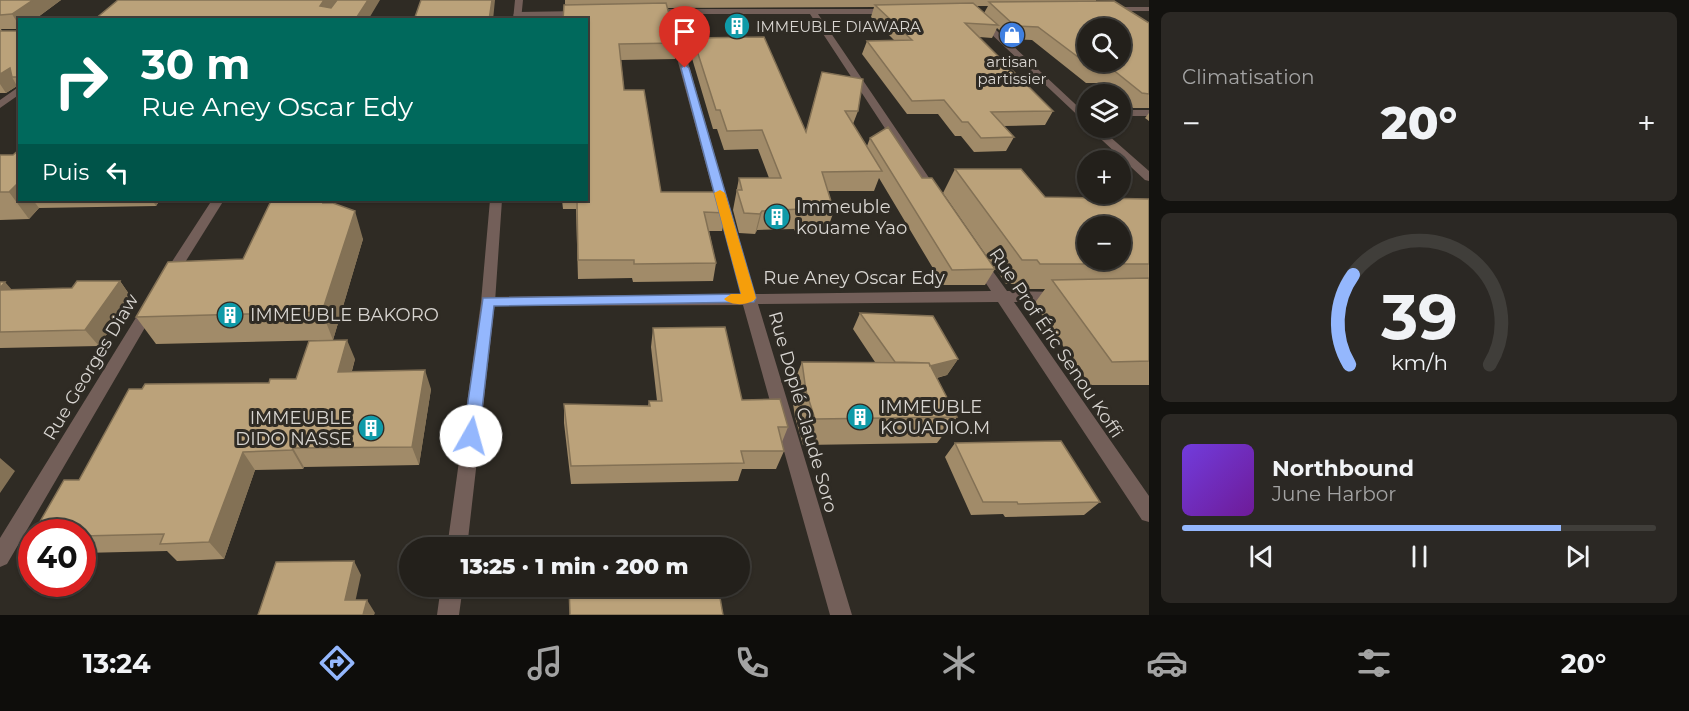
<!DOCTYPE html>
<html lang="fr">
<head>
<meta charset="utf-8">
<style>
	:root { --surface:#23201b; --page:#2b2824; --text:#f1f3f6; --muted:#a3a3a3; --line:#403e3a; --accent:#94b7fd }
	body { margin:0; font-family:Montserrat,sans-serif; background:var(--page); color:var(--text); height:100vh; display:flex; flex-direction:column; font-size:22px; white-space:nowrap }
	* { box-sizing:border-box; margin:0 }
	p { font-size:20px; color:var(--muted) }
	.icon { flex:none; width:33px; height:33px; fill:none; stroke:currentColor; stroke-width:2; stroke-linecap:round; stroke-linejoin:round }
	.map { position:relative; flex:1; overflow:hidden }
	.side { display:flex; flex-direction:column; gap:12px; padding:12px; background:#13120f; width:540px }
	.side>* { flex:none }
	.hud { position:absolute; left:18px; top:18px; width:570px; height:183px; border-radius:0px; box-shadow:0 2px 4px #0004,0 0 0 2px var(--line); background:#00695c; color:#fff; overflow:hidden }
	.tools { position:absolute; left:1077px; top:18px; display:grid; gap:12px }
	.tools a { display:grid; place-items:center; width:54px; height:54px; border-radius:50%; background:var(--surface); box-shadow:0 2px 4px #0004,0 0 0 2px var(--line); font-size:30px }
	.speed { position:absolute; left:18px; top:519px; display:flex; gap:12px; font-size:30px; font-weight:700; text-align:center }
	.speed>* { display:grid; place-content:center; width:78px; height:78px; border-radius:50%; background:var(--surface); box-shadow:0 2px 4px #0004,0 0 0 2px var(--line); line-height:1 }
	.speed .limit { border:9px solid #d22; background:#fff; color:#111 }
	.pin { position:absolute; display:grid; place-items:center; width:51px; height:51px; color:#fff; margin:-62px -26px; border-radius:50% 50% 50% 0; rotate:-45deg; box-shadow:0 0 6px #0007 }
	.pin .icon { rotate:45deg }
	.me { position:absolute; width:66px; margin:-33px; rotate:7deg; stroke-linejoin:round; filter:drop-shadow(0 0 4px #0008) }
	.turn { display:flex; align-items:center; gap:21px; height:126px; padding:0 24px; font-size:27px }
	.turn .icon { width:78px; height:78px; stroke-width:2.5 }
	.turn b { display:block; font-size:42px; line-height:51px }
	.then { display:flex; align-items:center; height:57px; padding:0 24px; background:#0003; gap:12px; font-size:22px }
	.big { font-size:45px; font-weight:800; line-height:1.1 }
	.side .card { flex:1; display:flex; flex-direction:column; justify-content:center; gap:9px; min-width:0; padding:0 21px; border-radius:9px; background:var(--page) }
	.side .dial { align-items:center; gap:0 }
	.dial svg { height:156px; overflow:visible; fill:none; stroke:var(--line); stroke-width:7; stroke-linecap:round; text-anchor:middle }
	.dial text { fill:var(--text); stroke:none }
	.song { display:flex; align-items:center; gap:18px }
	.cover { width:72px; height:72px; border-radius:9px; background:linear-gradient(135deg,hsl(260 70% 55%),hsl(280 70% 35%)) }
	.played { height:6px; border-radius:3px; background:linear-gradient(90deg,var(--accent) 80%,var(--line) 80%) }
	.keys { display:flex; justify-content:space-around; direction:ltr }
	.heat { display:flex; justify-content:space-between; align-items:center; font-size:33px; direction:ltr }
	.trip { position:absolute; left:399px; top:537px; width:351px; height:60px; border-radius:30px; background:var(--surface); box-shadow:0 2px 4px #0004,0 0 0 2px var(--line); font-weight:800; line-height:60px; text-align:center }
	.dock { display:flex; height:96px; justify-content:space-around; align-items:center; background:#0e0d0b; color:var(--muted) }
	.dock .icon { width:42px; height:42px }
	.dock .selected { color:var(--accent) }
	.dock b { font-size:27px; color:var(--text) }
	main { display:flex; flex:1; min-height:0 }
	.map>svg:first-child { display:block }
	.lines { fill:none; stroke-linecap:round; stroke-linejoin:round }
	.minor { fill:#735f59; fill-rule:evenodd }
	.tertiary { fill:#735f59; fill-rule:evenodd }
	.wall { fill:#a18b69; fill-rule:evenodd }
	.shaded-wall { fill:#837155 }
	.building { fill:#bba27a; stroke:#837155; stroke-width:1.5; fill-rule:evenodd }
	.route { fill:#94b7fd; stroke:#6077a4; stroke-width:1.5 }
	.slow { fill:#f59e0b }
	.labels { text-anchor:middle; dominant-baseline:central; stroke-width:6; stroke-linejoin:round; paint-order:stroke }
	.far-poi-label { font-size:15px; fill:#d8d5d1; stroke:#2f2b24; text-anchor:start }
	.poi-label { font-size:18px; fill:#d8d5d1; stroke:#2f2b24; text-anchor:start }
	.street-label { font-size:18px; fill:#d8d5d1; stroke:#2f2b24 }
</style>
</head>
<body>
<main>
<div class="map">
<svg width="1149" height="615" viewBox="0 0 1149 615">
	<rect width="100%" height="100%" fill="#2f2b24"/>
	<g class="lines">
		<path class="minor" d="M 955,0 L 964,0 L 1088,116 L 1088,125 Z
			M 1107,7 L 1149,7 L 1149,11 L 1104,11 L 1104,7 Z
			M 648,9 L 894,9 L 894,13 L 891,14 L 818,14 L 940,194 L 934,198 L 928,194 L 810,14 L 674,14 L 755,294 L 991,291 L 972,262 L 979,257 L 984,259 L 1007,291 L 1063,292 L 1065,296 L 1063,300 L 1058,301 L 1014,302 L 1149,496 L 1149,522 L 1142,520 L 998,302 L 758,304 L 852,615 L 830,615 L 743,305 L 483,306 L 481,302 L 483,298 L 488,297 L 741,294 L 665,14 L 645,14 L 645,10 Z
			M 582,11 L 586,14 L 585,16 L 517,18 L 513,15 L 517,12 Z
			M 20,86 L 20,94 L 0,108 L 0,100 Z
			M 1120,110 L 1149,110 L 1149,116 L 1120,116 Z
			M 1089,128 L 1100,128 L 1149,171 L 1149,181 L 1145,180 Z
			M 212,200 L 224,200 L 174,280 L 164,280 L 162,277 Z
			M 150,302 L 155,303 L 157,307 L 7,564 L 0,567 L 0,538 L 145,303 Z"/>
		<path class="tertiary" d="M 515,0 L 523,0 L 521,20 L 513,20 Z
			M 490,200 L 502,200 L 495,302 L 467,548 L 447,548 L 481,302 Z
			M 441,586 L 463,586 L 459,615 L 437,615 Z"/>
	</g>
	<path class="wall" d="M 0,0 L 61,0 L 34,20 L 20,20 L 20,29 L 1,29 L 2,31 L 20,31 L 20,89 L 17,86 L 6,93 L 0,93 Z
		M 565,0 L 1096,0 L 1096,1 L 1149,23 L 1149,108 L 1133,108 L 1120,97 L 1120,94 L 1117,94 L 1103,83 L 1086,83 L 1032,40 L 1009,39 L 997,28 L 992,38 L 979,37 L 1053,111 L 1045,125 L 1003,126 L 1014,137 L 1006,151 L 974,152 L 961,136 L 955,136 L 938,114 L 907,114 L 862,54 L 867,41 L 895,41 L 871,17 L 874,7 L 667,8 L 677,43 L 675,59 L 621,60 L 624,90 L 661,192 L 726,213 L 722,231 L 709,231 L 716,263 L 713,281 L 633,282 L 632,278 L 578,279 L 576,209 L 563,209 L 562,200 L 586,200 L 586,20 L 565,4 ZM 976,6 L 988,6 L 984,13 Z
		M 693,38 L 806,131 L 822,72 L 858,111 L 853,124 L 867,146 L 870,138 L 922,178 L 995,269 L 985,285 L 943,285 L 879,178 L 874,191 L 828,191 L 834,211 L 827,230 L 795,231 L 794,229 L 757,230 L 755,234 L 739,233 L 733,210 L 739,178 L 769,178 L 758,149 L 724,150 L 717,129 L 713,129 L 691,55 Z
		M 1149,113 L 1149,121 L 1145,118 Z
		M 0,155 L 13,155 L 20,200 L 160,200 L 156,206 L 39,208 L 29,219 L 0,220 Z
		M 955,169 L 1045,197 L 1149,199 L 1149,385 L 1090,385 L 1034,304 L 1045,289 L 1023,289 L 1020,284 L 1006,284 L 943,193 Z
		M 281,200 L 328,200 L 329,203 L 363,239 L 333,340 L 156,344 L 136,317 L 243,259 Z
		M 120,281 L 131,297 L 99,346 L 0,348 L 0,282 L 12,290 L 72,288 Z
		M 860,313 L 958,359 L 947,375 L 937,378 L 957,417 L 937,443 L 803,445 L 795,417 L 791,390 L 802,362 L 875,362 L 853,329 Z
		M 653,328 L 742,400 L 788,427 L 782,442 L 784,451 L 776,469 L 742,469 L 738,481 L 571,484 L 564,423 L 564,404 L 648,406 L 649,401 L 657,401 L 651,347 Z
		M 355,359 L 352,371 L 431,389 L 419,465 L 304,467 L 303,469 L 255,470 L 224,559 L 177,561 L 167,551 L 82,553 L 82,532 L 79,480 L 269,383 L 296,379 Z
		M 955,443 L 1100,502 L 1084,515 L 1005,517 L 1003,514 L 971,515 L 945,457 Z"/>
	<path class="shaded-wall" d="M 33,0 L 61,0 L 34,20 L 20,20 L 20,27 L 12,14 Z
		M 324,0 L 337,0 L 324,20 L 320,6 Z
		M 368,0 L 380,0 L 368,20 L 355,20 Z
		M 492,0 L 495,0 L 493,20 L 489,20 Z
		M 10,68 L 12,77 L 17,86 L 6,93 L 0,84 L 0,74 Z
		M 20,181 L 20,200 L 33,200 L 39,208 L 29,219 L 9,192 Z
		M 152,200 L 160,200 L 156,206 Z
		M 324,200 L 328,200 L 335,222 L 323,203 Z
		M 355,211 L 363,239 L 333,340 L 322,312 Z
		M 762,211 L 757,230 L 755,234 L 760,214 Z
		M 120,281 L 131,297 L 99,346 L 85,330 Z
		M 5,282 L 20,299 L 0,292 L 0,288 Z
		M 347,340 L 355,359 L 346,391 L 338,372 Z
		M 958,359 L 947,375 L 892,388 L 901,372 Z
		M 425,370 L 431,389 L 419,465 L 412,447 Z
		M 293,448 L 304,467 L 303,469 L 292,450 Z
		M 243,452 L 255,470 L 224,559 L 209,542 Z
		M 0,458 L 15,471 L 0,493 Z
		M 354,561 L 361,575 L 353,612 L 345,600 Z
		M 367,600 L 375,613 L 374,615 L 363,615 Z"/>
	<path class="building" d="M 0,0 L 33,0 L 12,14 L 0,15 Z
		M 118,0 L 324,0 L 320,6 L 331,8 L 337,0 L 368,0 L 355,20 L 94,20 Z
		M 421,0 L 492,0 L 489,20 L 414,20 Z
		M 1114,1 L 1149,23 L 1149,94 L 1142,93 L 1112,69 L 1094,69 L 1038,27 L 1015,26 L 989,2 ZM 1088,28 L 1120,28 L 1120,62 L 1088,62 Z
		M 666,3 L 677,43 L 619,44 L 624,90 L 644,90 L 661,192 L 719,192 L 726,213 L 704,212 L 716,263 L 634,264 L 634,260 L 578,260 L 577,200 L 586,200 L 586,20 L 563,20 L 564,5 Z
		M 973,3 L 998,25 L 965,23 L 1053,111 L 991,112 L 1014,137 L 981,138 L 968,122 L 962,122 L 944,100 L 912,101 L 867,41 L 912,40 L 875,5 Z
		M 0,31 L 20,31 L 20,77 L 12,77 L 10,68 L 0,74 Z
		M 764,37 L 806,132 L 822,72 L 863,79 L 858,111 L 845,111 L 882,171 L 822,172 L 834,211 L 801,211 L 800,209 L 762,211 L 760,214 L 744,213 L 737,190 L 742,190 L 739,178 L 781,178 L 762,130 L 727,131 L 720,110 L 716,110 L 693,38 Z
		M 888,127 L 922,178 L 932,178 L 995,269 L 952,270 L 870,138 Z
		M 20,149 L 20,181 L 9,192 L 0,192 L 0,155 L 13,155 Z
		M 955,169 L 1021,169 L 1045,197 L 1149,199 L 1149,264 L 1040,264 L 1037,260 L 1022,260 ZM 1088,226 L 1120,226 L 1120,260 L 1088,260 Z
		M 281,200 L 324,200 L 323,203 L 333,203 L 355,211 L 322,312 L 136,317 L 168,262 L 243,259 L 271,201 L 281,201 Z
		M 1149,278 L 1149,361 L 1112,362 L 1052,280 Z
		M 77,281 L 120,281 L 85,330 L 0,332 L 0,290 L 72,288 Z
		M 0,282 L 5,282 L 0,288 Z
		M 860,313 L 933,316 L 958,359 L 930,366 L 929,363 L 895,362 Z
		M 725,327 L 742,400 L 780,399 L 788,427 L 778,427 L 784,451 L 741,451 L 744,463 L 571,466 L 564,404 L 650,406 L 649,401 L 662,401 L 653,328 Z
		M 347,340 L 338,372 L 425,370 L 412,447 L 293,448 L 292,450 L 243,452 L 209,542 L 160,544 L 164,534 L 82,536 L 82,532 L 34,532 L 64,480 L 79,480 L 129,389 L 142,389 L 145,384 L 269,383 L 270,379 L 296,379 L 309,341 Z
		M 802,362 L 929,363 L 957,417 L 815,419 L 806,391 Z
		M 1061,441 L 1100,502 L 1018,504 L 1017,502 L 983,502 L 955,443 Z
		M 354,561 L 345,600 L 367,600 L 363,615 L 258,615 L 276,562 Z
		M 569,586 L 718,586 L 723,615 L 570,615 Z"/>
	<path class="route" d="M 685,65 L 689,68 L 756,298 L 754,302 L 494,306 L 479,436 L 477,441 L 471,443 L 465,441 L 463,436 L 483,298 L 741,294 L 681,68 Z"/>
	<path class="slow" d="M 720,190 L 725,193 L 756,298 C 750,306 731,306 724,299 L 731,294 L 741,294 L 714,193 Z"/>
	<defs>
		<g id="building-disc" transform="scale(1.35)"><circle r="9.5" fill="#0f9aa8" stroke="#2f2b24"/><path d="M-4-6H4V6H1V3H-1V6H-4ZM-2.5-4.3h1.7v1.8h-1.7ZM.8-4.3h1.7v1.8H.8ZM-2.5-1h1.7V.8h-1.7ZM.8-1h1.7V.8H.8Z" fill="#fff"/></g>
		<g id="shop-disc" transform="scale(1.35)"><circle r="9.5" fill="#3f7fe0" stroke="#2f2b24"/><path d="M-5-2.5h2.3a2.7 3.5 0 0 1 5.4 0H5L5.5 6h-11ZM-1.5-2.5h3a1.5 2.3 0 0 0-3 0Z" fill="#fff"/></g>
	</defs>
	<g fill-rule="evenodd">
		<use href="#building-disc" x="737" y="26"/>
		<use href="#shop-disc" x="1012" y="35"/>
		<use href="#building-disc" x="777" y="217"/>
		<use href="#building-disc" x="230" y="315"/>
		<use href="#building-disc" x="860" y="417"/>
		<use href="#building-disc" x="371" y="428"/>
	</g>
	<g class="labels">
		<g class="far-poi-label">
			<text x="756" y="26">IMMEUBLE DIAWARA</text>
			<text x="1012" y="61" text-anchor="middle">artisan<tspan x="1012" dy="17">partissier</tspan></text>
		</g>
		<g class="poi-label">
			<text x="796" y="207">Immeuble<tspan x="796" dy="21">kouame Yao</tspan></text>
			<text x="250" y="315">IMMEUBLE BAKORO</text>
			<text x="880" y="407">IMMEUBLE<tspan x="880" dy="21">KOUADIO.M</tspan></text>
			<text x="352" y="418" text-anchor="end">IMMEUBLE<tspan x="352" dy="21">DIDO NASSE</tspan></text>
		</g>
		<g class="street-label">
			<text x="854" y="278">Rue Aney Oscar Edy</text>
			<text transform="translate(1056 343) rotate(56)">Rue Prof Éric Senou Koffi</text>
			<text transform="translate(91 367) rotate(-59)">Rue Georges Diaw</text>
			<text transform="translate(803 412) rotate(74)">Rue Doplé Claude Soro</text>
		</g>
	</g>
</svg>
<div class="tools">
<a><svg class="icon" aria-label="search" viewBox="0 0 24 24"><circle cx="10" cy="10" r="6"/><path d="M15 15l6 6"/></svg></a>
<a><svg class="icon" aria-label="layers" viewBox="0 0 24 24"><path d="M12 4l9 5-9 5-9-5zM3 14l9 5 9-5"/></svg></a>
<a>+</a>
<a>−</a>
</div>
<div class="speed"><div class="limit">40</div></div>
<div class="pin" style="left:685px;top:68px;background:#d93025"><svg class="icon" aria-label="arrive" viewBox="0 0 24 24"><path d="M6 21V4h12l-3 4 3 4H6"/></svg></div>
<svg class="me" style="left:471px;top:436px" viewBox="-20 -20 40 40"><circle r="19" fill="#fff"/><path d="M0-13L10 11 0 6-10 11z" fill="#94b7fd"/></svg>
<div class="trip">13:25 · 1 min · 200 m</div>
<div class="hud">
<div class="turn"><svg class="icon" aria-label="right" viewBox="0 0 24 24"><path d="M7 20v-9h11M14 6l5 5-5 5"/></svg><div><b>30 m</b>Rue Aney Oscar Edy</div></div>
<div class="then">Puis<svg class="icon" aria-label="left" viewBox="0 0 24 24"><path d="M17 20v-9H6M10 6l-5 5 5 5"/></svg></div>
</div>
</div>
<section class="side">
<div class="card"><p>Climatisation</p>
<div class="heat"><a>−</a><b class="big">20°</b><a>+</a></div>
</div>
<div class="card dial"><svg viewBox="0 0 100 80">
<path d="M14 69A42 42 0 1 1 86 69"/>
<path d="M14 69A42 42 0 0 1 16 23" stroke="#94b7fd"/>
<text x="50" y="56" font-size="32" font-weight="700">39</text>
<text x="50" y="72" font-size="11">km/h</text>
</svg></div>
<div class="card">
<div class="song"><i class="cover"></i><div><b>Northbound</b><p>June Harbor</p></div></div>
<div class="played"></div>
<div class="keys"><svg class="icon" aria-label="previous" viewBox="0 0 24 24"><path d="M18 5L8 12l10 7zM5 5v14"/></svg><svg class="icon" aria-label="pause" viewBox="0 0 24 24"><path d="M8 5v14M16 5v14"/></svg><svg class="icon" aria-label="next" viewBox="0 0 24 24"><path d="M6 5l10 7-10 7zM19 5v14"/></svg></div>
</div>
</section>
</main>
<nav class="dock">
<b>13:24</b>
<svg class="icon selected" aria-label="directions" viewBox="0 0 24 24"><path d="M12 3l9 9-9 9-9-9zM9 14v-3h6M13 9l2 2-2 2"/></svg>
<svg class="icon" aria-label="music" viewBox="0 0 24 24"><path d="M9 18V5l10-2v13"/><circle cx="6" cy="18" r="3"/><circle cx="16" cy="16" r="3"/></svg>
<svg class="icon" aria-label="phone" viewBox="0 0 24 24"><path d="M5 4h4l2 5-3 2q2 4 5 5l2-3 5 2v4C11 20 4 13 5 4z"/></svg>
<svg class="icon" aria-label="climate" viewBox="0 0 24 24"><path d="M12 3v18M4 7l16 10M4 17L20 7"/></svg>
<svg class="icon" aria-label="car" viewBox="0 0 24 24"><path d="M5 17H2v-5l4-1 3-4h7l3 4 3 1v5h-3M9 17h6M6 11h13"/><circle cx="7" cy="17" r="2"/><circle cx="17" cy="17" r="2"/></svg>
<svg class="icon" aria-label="filters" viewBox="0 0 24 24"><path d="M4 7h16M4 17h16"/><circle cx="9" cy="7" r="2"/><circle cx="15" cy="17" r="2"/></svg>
<b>20°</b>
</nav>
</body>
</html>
